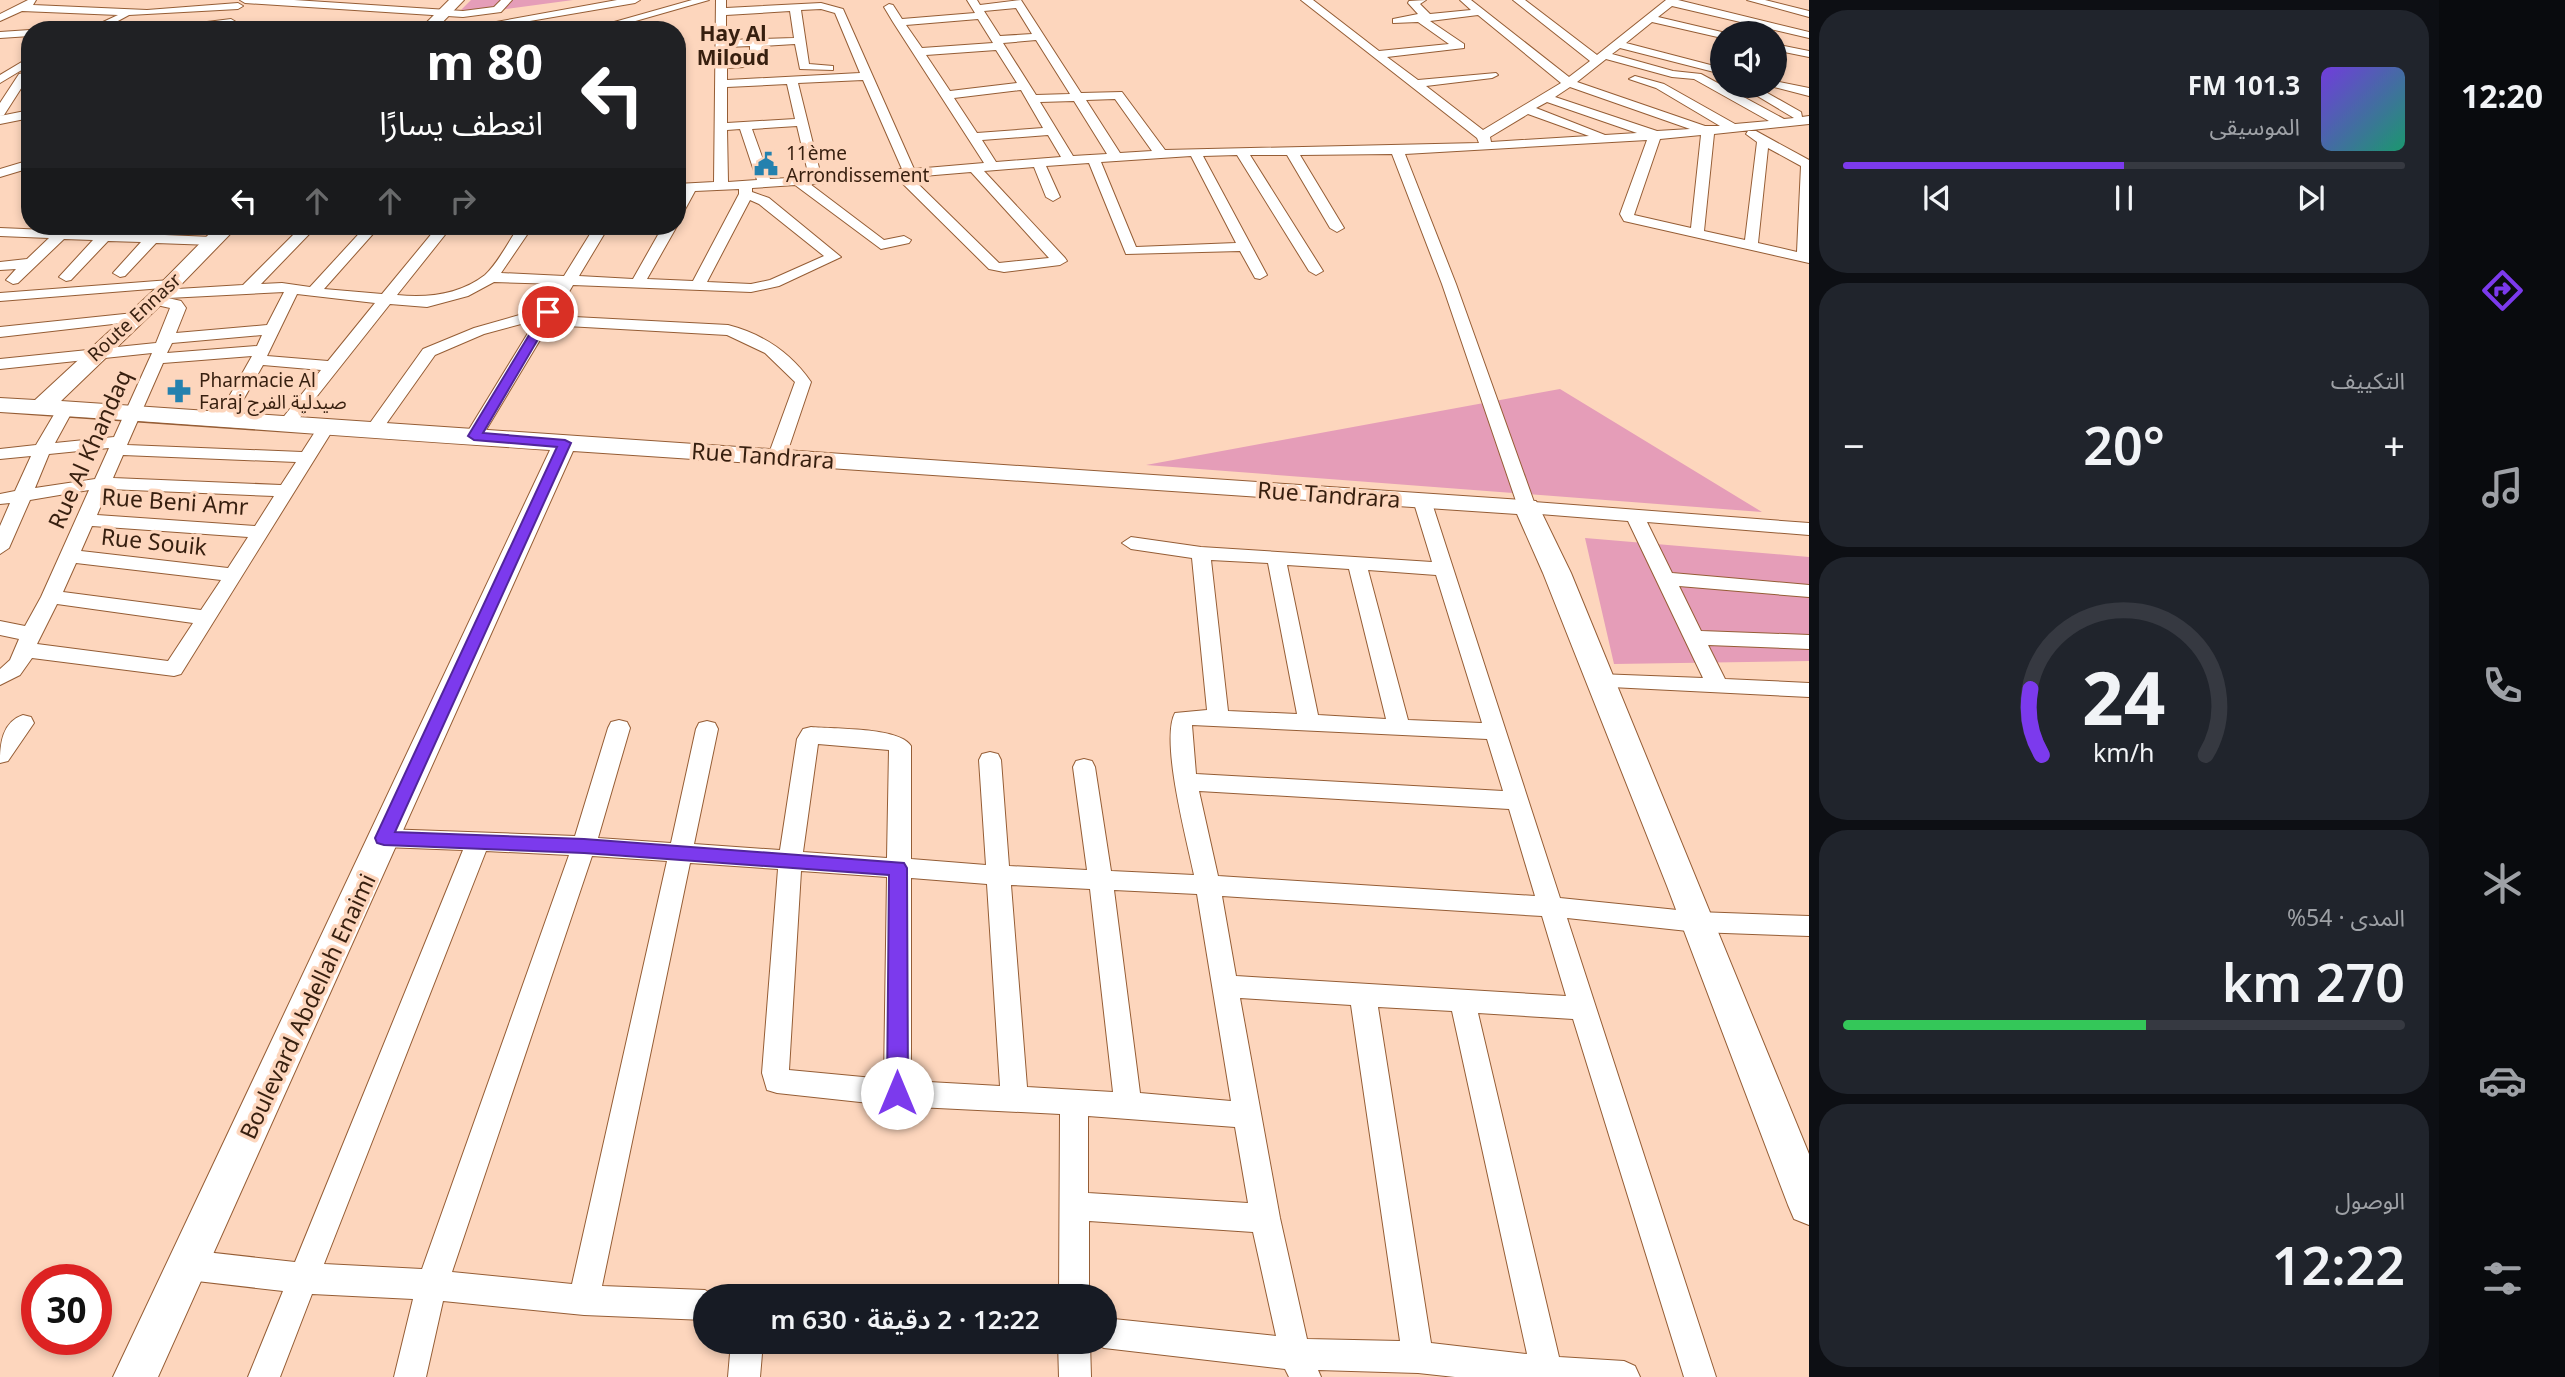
<!DOCTYPE html>
<html lang="ar">
<head>
<meta charset="utf-8">
<style>
	:root { --surface:#171b24; --page:#20242c; --text:#f1f3f6; --muted:#9ea1a6; --line:#363941; --accent:#7c3aed }
	body { margin:0; font-family:"Noto Sans","Noto Sans Arabic",sans-serif; background:var(--page); color:var(--text); direction:rtl; height:100vh; display:flex; flex-direction:column; font-size:26px; white-space:nowrap }
	* { box-sizing:border-box; margin:0 }
	p { font-size:23px; color:var(--muted) }
	.icon { flex:none; width:38px; height:38px; fill:none; stroke:currentColor; stroke-width:2; stroke-linecap:round; stroke-linejoin:round }
	.map { position:relative; flex:1; overflow:hidden; direction:ltr }
	.side { display:flex; flex-direction:column; gap:10px; padding:10px; background:#0d0f14; width:630px }
	.side>* { flex:none }
	.guide { position:absolute; left:21px; top:21px; width:665px; height:214px; border-radius:28px; box-shadow:0 4px 10px #0003; direction:rtl; background:#202124; color:#fff; overflow:hidden }
	.fabs { position:absolute; left:1710px; top:21px; display:grid; gap:14px }
	.fabs a { display:grid; place-items:center; width:77px; height:77px; border-radius:50%; background:var(--surface); box-shadow:0 4px 10px #0003; font-size:35px }
	.speed { position:absolute; left:21px; top:1264px; display:flex; gap:14px; font-size:35px; font-weight:700; text-align:center }
	.speed>* { display:grid; place-content:center; width:91px; height:91px; border-radius:50%; background:var(--surface); box-shadow:0 4px 10px #0003; line-height:1 }
	.speed .limit { border:10px solid #d22; background:#fff; color:#111 }
	.pin { position:absolute; display:grid; place-items:center; width:60px; height:60px; color:#fff; margin:-30px; border:4px solid #fff; border-radius:50%; box-shadow:0 2px 7px #0007 }
	.me { position:absolute; width:77px; margin:-38px; rotate:0deg; stroke-linejoin:round; filter:drop-shadow(0 0 5px #0008) }
	.turn { display:flex; align-items:center; gap:24px; height:147px; padding:0 28px; font-size:32px }
	.turn .icon { width:91px; height:91px; stroke-width:2.5 }
	.turn b { display:block; font-size:49px; line-height:60px }
	.lanes { display:flex; align-items:center; height:66px; padding:0 28px; background:#0003; justify-content:center; gap:35px; direction:ltr }
	.lanes .off { opacity:.35 }
	.big { font-size:52px; font-weight:600; line-height:1.1 }
	.side .widget { flex:1; display:flex; flex-direction:column; justify-content:center; gap:10px; min-width:0; padding:0 24px; border-radius:28px; background:var(--page) }
	.side .dial { align-items:center; gap:0 }
	.dial svg { height:182px; overflow:visible; fill:none; stroke:var(--line); stroke-width:7; stroke-linecap:round; text-anchor:middle }
	.dial text { fill:var(--text); stroke:none }
	.song { display:flex; align-items:center; gap:21px }
	.cover { width:84px; height:84px; border-radius:10px; background:linear-gradient(135deg,hsl(260 70% 55%),hsl(160 70% 35%)) }
	.played { height:7px; border-radius:4px; background:linear-gradient(90deg,var(--accent) 50%,var(--line) 50%) }
	.keys { display:flex; justify-content:space-around; direction:ltr }
	.heat { display:flex; justify-content:space-between; align-items:center; font-size:38px; direction:ltr }
	.charge { height:10px; border-radius:5px; background:linear-gradient(90deg,#34c759 54%,var(--line) 0) }
	.trip { position:absolute; left:693px; top:1284px; width:424px; height:70px; border-radius:35px; background:var(--surface); box-shadow:0 4px 10px #0003; font-weight:600; line-height:70px; text-align:center; direction:rtl }
	main { display:flex; flex:1; min-height:0 }
	.tab-bar { display:flex; flex-direction:column; width:126px; justify-content:space-around; align-items:center; background:#090b0e; color:var(--muted) }
	.tab-bar .icon { width:49px; height:49px }
	.tab-bar .selected { color:var(--accent) }
	.tab-bar b { font-size:32px; color:var(--text) }
	.map>svg:first-child { display:block }
	.green { fill:#e59db8 }
	.lines { fill:none; stroke-linecap:round; stroke-linejoin:round }
	.street-casing { stroke:#955d35; stroke-width:2 }
	.secondary-casing { stroke:#955d35; stroke-width:2 }
	.street { fill:#fff; fill-rule:evenodd }
	.secondary { fill:#fff; fill-rule:evenodd }
	.route { fill:#7c3aed; stroke:#51269a; stroke-width:2 }
	.labels { text-anchor:middle; dominant-baseline:central; stroke-width:7; stroke-linejoin:round; paint-order:stroke }
	.far-poi-label { font-size:19px; fill:#371f0f; stroke:#fdd6bd; text-anchor:start }
	.far-street-label { font-size:19px; fill:#371f0f; stroke:#fdd6bd }
	.far-neighbourhood-label { font-size:21px; font-weight:bold; fill:#371f0f; stroke:#fdd6bd }
	.street-label { font-size:23px; fill:#371f0f; stroke:#fdd6bd }
</style>
</head>
<body>
<main>
<nav class="tab-bar">
<b>12:20</b>
<svg class="icon selected" aria-label="directions" viewBox="0 0 24 24"><path d="M12 3l9 9-9 9-9-9zM9 14v-3h6M13 9l2 2-2 2"/></svg>
<svg class="icon" aria-label="music" viewBox="0 0 24 24"><path d="M9 18V5l10-2v13"/><circle cx="6" cy="18" r="3"/><circle cx="16" cy="16" r="3"/></svg>
<svg class="icon" aria-label="phone" viewBox="0 0 24 24"><path d="M5 4h4l2 5-3 2q2 4 5 5l2-3 5 2v4C11 20 4 13 5 4z"/></svg>
<svg class="icon" aria-label="climate" viewBox="0 0 24 24"><path d="M12 3v18M4 7l16 10M4 17L20 7"/></svg>
<svg class="icon" aria-label="car" viewBox="0 0 24 24"><path d="M5 17H2v-5l4-1 3-4h7l3 4 3 1v5h-3M9 17h6M6 11h13"/><circle cx="7" cy="17" r="2"/><circle cx="17" cy="17" r="2"/></svg>
<svg class="icon" aria-label="filters" viewBox="0 0 24 24"><path d="M4 7h16M4 17h16"/><circle cx="9" cy="7" r="2"/><circle cx="15" cy="17" r="2"/></svg>
</nav>
<section class="side">
<div class="widget">
<div class="song"><i class="cover"></i><div><b>101.3 FM</b><p>الموسيقى</p></div></div>
<div class="played"></div>
<div class="keys"><svg class="icon" aria-label="previous" viewBox="0 0 24 24"><path d="M18 5L8 12l10 7zM5 5v14"/></svg><svg class="icon" aria-label="pause" viewBox="0 0 24 24"><path d="M8 5v14M16 5v14"/></svg><svg class="icon" aria-label="next" viewBox="0 0 24 24"><path d="M6 5l10 7-10 7zM19 5v14"/></svg></div>
</div>
<div class="widget"><p>التكييف</p>
<div class="heat"><a>−</a><b class="big">20°</b><a>+</a></div>
</div>
<div class="widget dial"><svg viewBox="0 0 100 80">
<path d="M14 69A42 42 0 1 1 86 69"/>
<path d="M14 69A42 42 0 0 1 9 40" stroke="#7c3aed"/>
<text x="50" y="56" font-size="32" font-weight="700">24</text>
<text x="50" y="72" font-size="11">km/h</text>
</svg></div>
<div class="widget"><p>المدى · 54%</p><b class="big">270 km</b><div class="charge"></div></div>
<div class="widget"><p>الوصول</p><b class="big">12:22</b></div>
</section>
<div class="map">
<svg width="1809" height="1377" viewBox="0 0 1809 1377">
	<rect width="100%" height="100%" fill="#fdd6bd"/>
	<path class="green" d="M 471,0 L 573,0 L 455,16 Z
		M 1560,389 L 1762,512 L 1146,465 Z
		M 1585,538 L 1809,557 L 1809,661 L 1614,664 Z"/>
	<g class="lines">
		<g class="street-casing">
			<path id="street" d="M 28,0 L 36,0 L 33,5 L 147,10 L 238,3 L 243,6 L 238,9 L 129,15 L 105,28 L 56,30 L 61,27 L 103,22 L 118,15 L 22,11 L 0,21 L 0,14 Z
				M 240,0 L 294,0 L 463,11 L 494,7 L 501,0 L 512,0 L 501,12 L 463,17 L 245,3 Z
				M 617,0 L 640,0 L 635,3 L 478,30 L 452,30 Z
				M 692,0 L 709,0 L 604,30 L 586,30 Z
				M 716,0 L 726,0 L 726,8 L 821,3 L 843,9 L 914,169 L 984,163 L 893,22 L 884,7 L 889,4 L 893,5 L 902,19 L 975,13 L 967,0 L 977,0 L 980,5 L 1021,0 L 1081,93 L 1122,92 L 1165,150 L 1479,143 L 1477,138 L 1301,0 L 1313,0 L 1379,51 L 1449,44 L 1418,22 L 1393,23 L 1393,19 L 1418,14 L 1408,3 L 1409,1 L 1426,0 L 1420,4 L 1430,14 L 1471,10 L 1460,0 L 1471,0 L 1569,77 L 1590,61 L 1513,0 L 1525,0 L 1597,55 L 1666,0 L 1678,0 L 1809,32 L 1809,38 L 1672,6 L 1658,17 L 1726,33 L 1722,33 L 1722,38 L 1652,22 L 1626,43 L 1722,68 L 1722,74 L 1620,48 L 1612,54 L 1673,71 L 1701,74 L 1784,119 L 1794,118 L 1744,88 L 1755,86 L 1801,112 L 1802,117 L 1809,116 L 1809,124 L 1714,134 L 1704,231 L 1745,240 L 1757,142 L 1746,134 L 1748,131 L 1756,131 L 1809,160 L 1809,263 L 1624,221 L 1620,214 L 1647,140 L 1405,154 L 1456,284 L 1534,502 L 1809,523 L 1809,535 L 1647,522 L 1672,573 L 1809,585 L 1809,597 L 1679,586 L 1701,631 L 1809,635 L 1809,649 L 1708,645 L 1725,679 L 1809,683 L 1809,697 L 1591,686 L 1588,681 L 1591,676 L 1598,674 L 1703,678 L 1628,521 L 1527,513 L 1518,507 L 1442,284 L 1392,154 L 1300,155 L 1344,228 L 1337,232 L 1330,228 L 1287,155 L 1250,155 L 1323,271 L 1316,275 L 1309,271 L 1237,155 L 1203,156 L 1267,275 L 1260,279 L 1255,278 L 1240,251 L 1126,254 L 1089,163 L 1046,166 L 1060,197 L 1053,201 L 1046,197 L 1034,167 L 984,171 L 1065,258 L 1067,261 L 1060,265 L 1004,272 L 989,269 L 897,178 L 810,184 L 884,240 L 904,236 L 911,240 L 909,243 L 881,249 L 795,185 L 752,188 L 752,192 L 769,198 L 841,257 L 779,286 L 751,292 L 573,285 L 555,316 L 728,325 C 763,334 791,353 811,382 L 786,456 L 777,461 L 768,456 L 795,382 L 765,353 L 727,335 L 549,325 L 480,440 L 468,440 L 465,436 L 536,320 L 484,334 L 435,355 L 379,434 L 367,434 L 365,430 L 423,349 L 474,328 L 544,308 L 559,284 L 494,282 L 468,296 L 427,307 L 390,304 L 291,429 L 285,430 L 277,425 L 321,370 L 263,365 L 233,418 L 225,423 L 217,418 L 252,356 L 163,363 L 127,445 L 302,452 L 320,424 L 326,423 L 334,428 L 181,674 L 174,676 L 32,658 L 20,675 L 0,685 L 0,669 L 10,660 L 19,639 L 0,635 L 0,621 L 25,626 L 41,597 L 89,490 L 30,500 L 9,548 L 0,554 L 0,526 L 10,503 L 0,504 L 0,494 L 15,491 L 31,456 L 0,459 L 0,449 L 36,445 L 59,406 L 65,405 L 73,410 L 55,443 L 114,437 L 152,353 L 0,369 L 0,359 L 156,343 L 170,308 L 148,303 L 146,300 L 148,297 L 155,296 L 156,291 L 161,290 L 243,285 L 302,226 L 317,226 L 261,284 L 282,283 L 310,287 L 366,226 L 380,226 L 324,289 L 382,294 L 438,226 L 452,226 L 397,295 C 428,298 459,295 485,275 C 498,263 509,241 519,226 L 533,226 L 501,273 L 564,276 L 595,226 L 609,226 L 579,276 L 633,279 L 663,226 L 677,226 L 647,279 L 693,281 L 739,194 L 739,189 L 695,191 L 682,215 L 677,216 L 677,200 L 682,192 L 677,192 L 677,184 L 714,182 ZM 1016,8 L 1032,34 L 1000,36 L 984,11 ZM 821,9 L 835,13 L 860,73 L 727,80 L 727,68 L 760,66 L 762,46 L 795,44 L 800,69 L 833,70 L 833,66 L 809,64 L 801,10 ZM 790,11 L 794,38 L 726,40 L 726,15 ZM 1478,15 L 1561,83 L 1483,130 L 1426,86 L 1492,78 L 1498,75 L 1496,73 L 1418,80 L 1387,57 L 1464,48 L 1464,44 L 1430,21 ZM 978,19 L 993,43 L 922,48 L 906,25 ZM 1036,40 L 1070,94 L 1036,95 L 1003,43 ZM 750,46 L 750,61 L 727,61 L 727,47 ZM 996,50 L 1017,83 L 950,91 L 926,55 ZM 1606,59 L 1672,77 L 1694,79 L 1769,121 L 1735,124 L 1664,84 L 1635,76 L 1629,79 L 1656,88 L 1720,126 L 1705,126 L 1577,82 ZM 863,80 L 902,169 L 821,176 L 798,83 ZM 787,84 L 795,119 L 727,123 L 727,87 ZM 1570,87 L 1690,129 L 1657,131 L 1555,97 ZM 1021,90 L 1043,128 L 977,133 L 954,98 ZM 1115,99 L 1152,151 L 1120,153 L 1086,100 ZM 1074,101 L 1107,154 L 1073,156 L 1040,102 ZM 1547,102 L 1637,133 L 1605,135 L 1536,108 ZM 1528,114 L 1589,136 L 1491,142 L 1490,137 ZM 797,126 L 809,177 L 770,179 L 752,129 ZM 740,129 L 757,180 L 728,182 L 727,130 ZM 1048,135 L 1061,157 L 996,162 L 982,140 ZM 1701,135 L 1691,228 L 1634,215 L 1660,139 ZM 1768,148 L 1801,166 L 1797,252 L 1758,243 ZM 1191,156 L 1236,243 L 1136,247 L 1101,162 ZM 971,172 L 1049,258 L 999,263 L 911,177 ZM 750,200 L 759,204 L 824,256 L 770,280 L 751,284 L 707,282 ZM 284,292 L 267,325 L 176,333 L 186,308 L 181,301 L 168,298 ZM 297,294 L 375,303 L 328,361 L 267,356 ZM 262,335 L 257,346 L 167,353 L 172,343 ZM 109,448 L 95,479 L 35,488 L 49,454 ZM 123,455 L 296,462 L 281,485 L 113,478 ZM 108,489 L 274,496 L 255,526 L 97,515 ZM 92,526 L 248,537 L 228,568 L 81,551 ZM 76,563 L 221,580 L 201,610 L 63,592 ZM 57,604 L 193,623 L 168,661 L 37,644 Z
				M 1747,0 L 1765,0 L 1809,11 L 1809,17 Z
				M 231,19 L 236,22 L 235,24 L 195,30 L 162,30 L 167,27 Z
				M 30,30 L 30,36 L 0,38 L 0,32 Z
				M 1774,44 L 1809,51 L 1809,57 L 1774,50 Z
				M 30,57 L 30,65 L 0,83 L 0,75 Z
				M 23,73 L 29,76 L 4,115 L 0,116 L 0,103 L 19,74 Z
				M 1774,81 L 1809,88 L 1809,96 L 1770,86 L 1774,86 Z
				M 30,110 L 30,118 L 0,124 L 0,116 Z
				M 30,160 L 30,168 L 0,177 L 0,169 Z
				M 0,228 L 212,237 L 219,241 L 212,245 L 156,243 L 125,276 L 120,277 L 113,273 L 141,242 L 108,241 L 71,280 L 66,281 L 59,277 L 93,240 L 64,239 L 18,283 L 13,284 L 6,280 L 16,269 L 0,270 L 0,262 L 27,259 L 49,238 L 0,236 Z
				M 170,280 L 177,284 L 175,287 L 0,301 L 0,293 Z
				M 134,313 L 142,318 L 139,321 L 0,337 L 0,327 Z
				M 1422,494 L 1431,500 L 1560,898 L 1697,912 L 1809,916 L 1809,936 L 1697,932 L 1567,918 L 1716,1377 L 1684,1377 L 1573,1019 L 1478,1013 L 1559,1357 L 1624,1361 L 1635,1366 L 1640,1377 L 1455,1377 L 1418,1373 L 1318,1370 L 1321,1377 L 1289,1377 L 1285,1369 L 1104,1348 L 1092,1342 L 1104,1342 L 1104,1318 L 1276,1336 L 1253,1232 L 1089,1221 L 1089,1297 L 1059,1297 L 1060,1114 L 897,1106 L 777,1093 L 767,1090 L 762,1073 L 778,869 L 690,863 L 602,1286 L 705,1290 L 717,1297 L 705,1297 L 705,1320 L 584,1315 L 443,1301 L 426,1377 L 394,1377 L 413,1299 L 312,1294 L 280,1377 L 248,1377 L 283,1291 L 188,1280 L 177,1276 L 173,1265 L 177,1254 L 188,1250 L 295,1262 L 463,850 L 384,847 L 376,844 L 372,838 L 376,832 L 384,829 L 575,836 L 608,728 L 611,722 L 619,720 L 627,722 L 630,728 L 598,838 L 671,843 L 696,729 L 699,723 L 707,721 L 715,723 L 718,729 L 694,844 L 780,850 L 797,739 L 803,729 L 811,727 C 833,729 900,727 911,746 L 911,859 L 986,865 L 979,760 L 982,754 L 990,752 L 998,754 L 1001,760 L 1009,866 L 1087,870 L 1073,767 L 1076,761 L 1084,759 L 1092,761 L 1095,767 L 1111,871 L 1194,875 C 1187,841 1160,740 1175,713 L 1207,710 L 1192,558 L 1131,549 L 1122,543 L 1131,537 L 1201,547 L 1432,562 L 1413,500 ZM 1211,560 L 1268,563 L 1297,714 L 1228,711 ZM 1287,565 L 1349,569 L 1386,719 L 1318,715 ZM 1368,570 L 1436,575 L 1482,723 L 1408,720 ZM 1192,725 L 1487,739 L 1503,791 L 1196,774 ZM 818,744 L 889,750 L 887,858 L 803,852 ZM 1199,791 L 1509,809 L 1535,896 L 1218,876 ZM 486,851 L 569,855 L 422,1269 L 324,1264 ZM 592,856 L 667,861 L 572,1284 L 452,1272 ZM 801,871 L 887,877 L 884,1079 L 789,1070 ZM 911,878 L 987,884 L 1000,1086 L 911,1081 ZM 1011,885 L 1090,889 L 1113,1092 L 1027,1087 ZM 1114,890 L 1197,894 L 1231,1101 L 1140,1093 ZM 1222,896 L 1542,916 L 1566,996 L 1236,976 ZM 1240,998 L 1351,1005 L 1400,1341 L 1307,1339 L 1280,1218 ZM 1378,1007 L 1452,1011 L 1527,1354 L 1431,1343 ZM 1088,1116 L 1235,1127 L 1248,1203 L 1088,1193 Z
				M 23,715 L 31,717 L 34,723 L 8,761 L 0,763 C 0,744 2,722 23,715 Z
				M 731,1342 L 763,1342 L 760,1377 L 728,1377 Z
				M 1058,1342 L 1090,1342 L 1091,1377 L 1059,1377 Z"/>
		</g>
		<g class="secondary-casing">
			<path id="secondary" d="M 449,0 L 464,0 L 435,30 L 419,30 Z
				M 217,226 L 238,226 L 168,298 L 61,401 L 1536,501 L 1571,573 L 1809,1154 L 1809,1225 L 1794,1219 L 1788,1205 L 1667,886 L 1543,573 L 1517,514 L 573,451 L 158,1377 L 113,1377 L 550,450 C 366,438 183,423 0,412 L 0,398 L 35,400 L 154,290 Z"/>
		</g>
		<use href="#street" class="street"/>
		<use href="#secondary" class="secondary"/>
	</g>
	<path class="route" d="M 548,309 L 554,312 L 483,433 L 565,440 L 571,443 L 395,832 L 584,839 L 904,863 L 907,868 L 908,1093 L 905,1099 L 897,1102 L 890,1099 L 887,1093 L 889,875 L 584,853 L 384,845 L 377,843 L 375,838 L 557,447 L 474,440 L 468,436 L 543,312 Z"/>
	<defs>
		<g id="civic-bare" transform="scale(1.89)"><path d="M-.6-6.5H3V-4.5H.6V-3L4-1V1h2V6H-6V1h2V-1L-.6-3ZM-1.2 2.5V6h2.4V2.5Z" fill="#2481ae" stroke="#fdd6bd" stroke-width="2.5" paint-order="stroke"/></g>
		<g id="pharmacy-bare" transform="scale(1.89)"><path d="M-2-6h4v4h4v4h-4v4h-4v-4h-4v-4h4Z" fill="#2481ae" stroke="#fdd6bd" stroke-width="2.5" paint-order="stroke"/></g>
	</defs>
	<g fill-rule="evenodd">
		<use href="#civic-bare" x="766" y="164"/>
		<use href="#pharmacy-bare" x="179" y="391"/>
	</g>
	<g class="labels">
		<g class="far-poi-label">
			<text x="786" y="153">11ème<tspan x="786" dy="22">Arrondissement</tspan></text>
			<text x="199" y="380">Pharmacie Al<tspan x="199" dy="22">Faraj صيدلية الفرج</tspan></text>
		</g>
		<g class="far-street-label">
			<text transform="translate(134 317) rotate(-43)">Route Ennasr</text>
		</g>
		<g class="far-neighbourhood-label">
			<text x="733" y="33">Hay Al<tspan x="733" dy="24">Miloud</tspan></text>
		</g>
		<g class="street-label">
			<text transform="translate(89 449) rotate(-66)">Rue Al Khandaq</text>
			<text transform="translate(763 455) rotate(4)">Rue Tandrara</text>
			<text transform="translate(1329 494) rotate(4)">Rue Tandrara</text>
			<text transform="translate(175 501) rotate(4)">Rue Beni Amr</text>
			<text transform="translate(154 541) rotate(6)">Rue Souik</text>
			<text transform="translate(307 1006) rotate(-65)">Boulevard Abdellah Enaimi</text>
		</g>
	</g>
</svg>
<div class="fabs">
<a><svg class="icon" aria-label="sound" viewBox="0 0 24 24"><path d="M4 9h4l5-4v14l-5-4H4zM17 9q2 3 0 6"/></svg></a>
</div>
<div class="speed"><div class="limit">30</div></div>
<div class="pin" style="left:548px;top:312px;background:#d93025"><svg class="icon" aria-label="arrive" viewBox="0 0 24 24"><path d="M6 21V4h12l-3 4 3 4H6"/></svg></div>
<svg class="me" style="left:897px;top:1093px" viewBox="-20 -20 40 40"><circle r="19" fill="#fff"/><path d="M0-13L10 11 0 6-10 11z" fill="#7c3aed"/></svg>
<div class="trip">12:22 · 2 دقيقة · 630 m</div>
<div class="guide">
<div class="turn"><svg class="icon" aria-label="left" viewBox="0 0 24 24"><path d="M17 20v-9H6M10 6l-5 5 5 5"/></svg><div><b>80 m</b>انعطف يسارًا</div></div>
<div class="lanes"><svg class="icon" aria-label="left" viewBox="0 0 24 24"><path d="M17 20v-9H6M10 6l-5 5 5 5"/></svg><svg class="icon off" aria-label="ahead" viewBox="0 0 24 24"><path d="M12 20V5M6 11l6-6 6 6"/></svg><svg class="icon off" aria-label="ahead" viewBox="0 0 24 24"><path d="M12 20V5M6 11l6-6 6 6"/></svg><svg class="icon off" aria-label="right" viewBox="0 0 24 24"><path d="M7 20v-9h11M14 6l5 5-5 5"/></svg></div>
</div>
</div>
</main>
</body>
</html>
